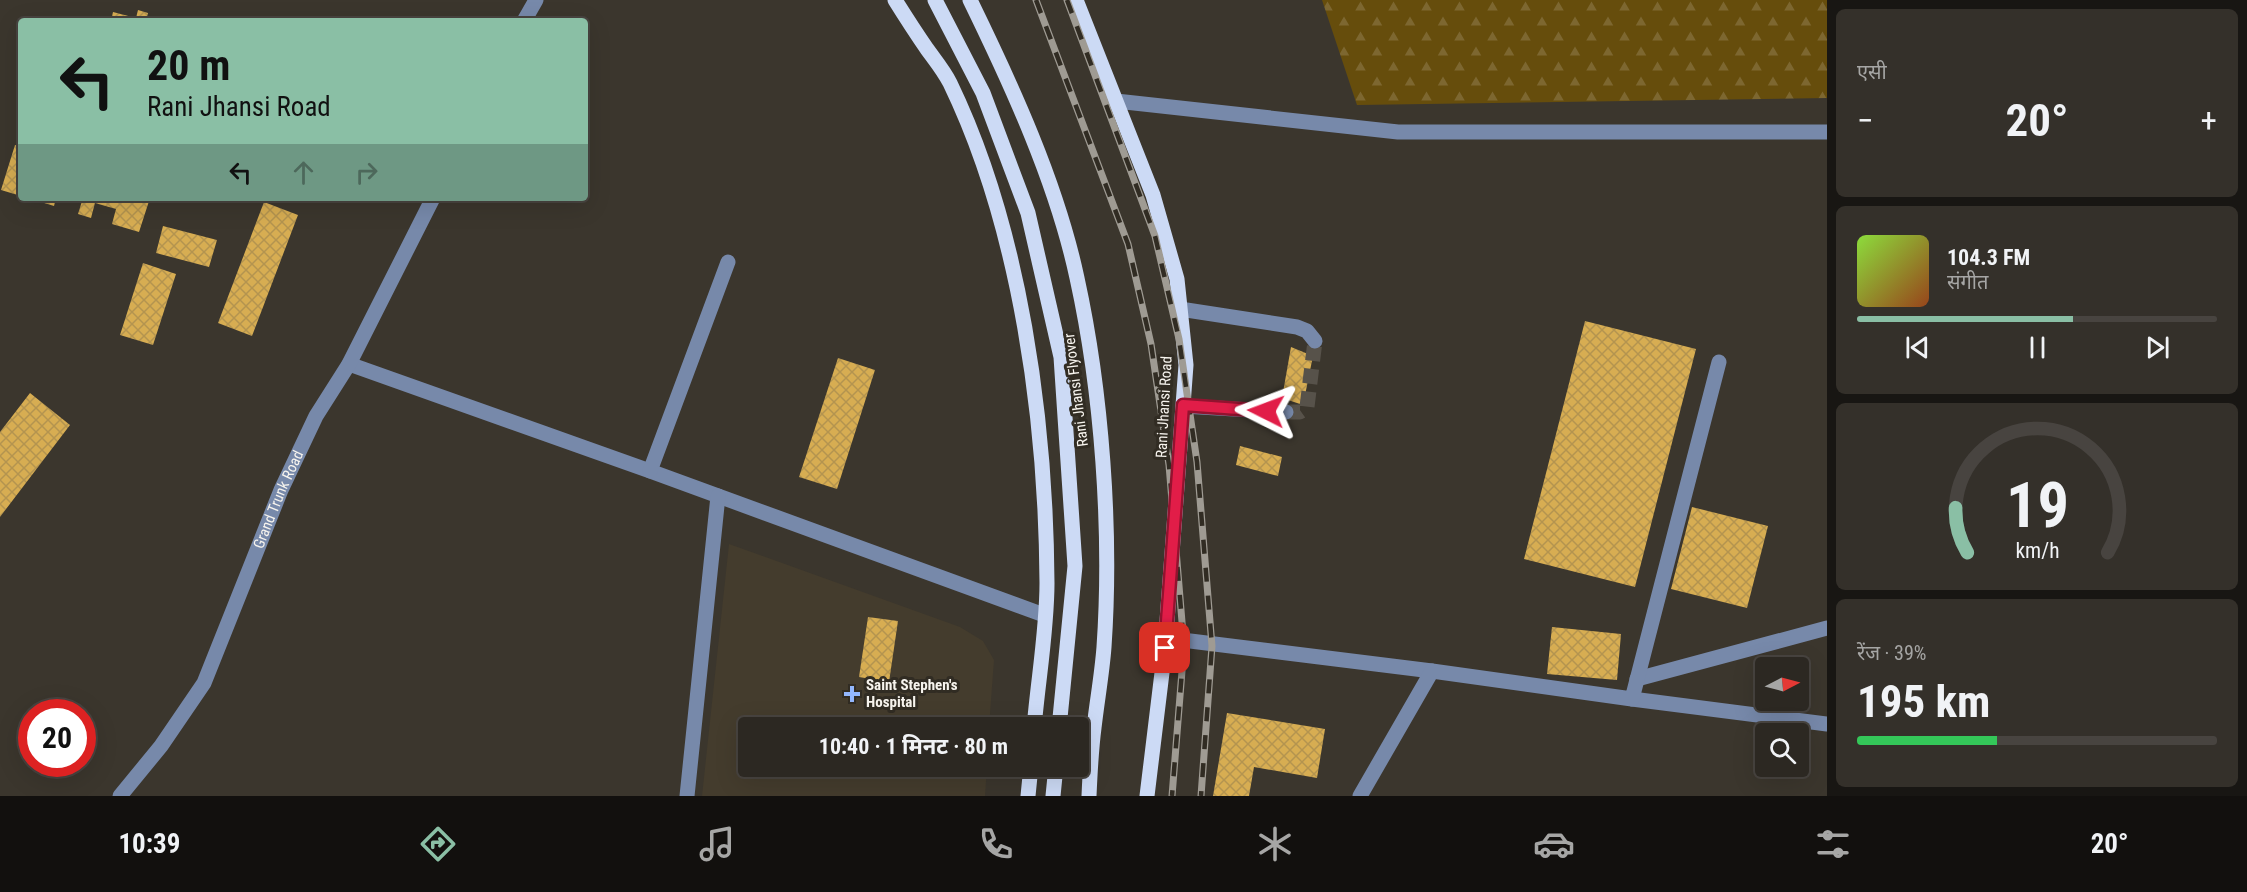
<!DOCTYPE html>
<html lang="hi">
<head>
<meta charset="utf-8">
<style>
	:root { --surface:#2c2822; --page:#34302a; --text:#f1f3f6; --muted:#a6a6a5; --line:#484440; --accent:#8abfa5 }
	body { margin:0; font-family:"Roboto Condensed","Noto Sans Devanagari",sans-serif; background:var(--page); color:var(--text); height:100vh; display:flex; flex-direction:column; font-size:22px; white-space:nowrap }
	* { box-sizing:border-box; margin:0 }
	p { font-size:20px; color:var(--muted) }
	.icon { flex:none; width:33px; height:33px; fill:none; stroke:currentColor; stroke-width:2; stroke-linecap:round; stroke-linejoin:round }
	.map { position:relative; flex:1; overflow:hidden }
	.panel { display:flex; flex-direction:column; gap:9px; padding:9px; background:#181613; width:420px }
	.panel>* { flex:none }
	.top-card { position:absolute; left:18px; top:18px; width:570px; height:183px; border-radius:6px; box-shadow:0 6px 24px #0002,0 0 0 2px var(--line); background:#8abfa5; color:#111; overflow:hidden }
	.needle { width:39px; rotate:84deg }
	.controls { position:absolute; left:1755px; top:657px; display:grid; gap:12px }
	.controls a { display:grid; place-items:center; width:54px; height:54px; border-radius:6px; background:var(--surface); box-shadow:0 6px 24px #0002,0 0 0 2px var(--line); font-size:30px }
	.speed { position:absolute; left:18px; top:699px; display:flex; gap:12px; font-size:30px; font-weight:700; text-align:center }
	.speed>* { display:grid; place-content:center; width:78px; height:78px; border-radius:50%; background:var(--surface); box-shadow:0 6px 24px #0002,0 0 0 2px var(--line); line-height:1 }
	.speed .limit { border:9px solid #d22; background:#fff; color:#111 }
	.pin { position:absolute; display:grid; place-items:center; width:51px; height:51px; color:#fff; margin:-26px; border-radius:12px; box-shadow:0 3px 9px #0006 }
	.me { position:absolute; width:66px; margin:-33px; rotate:273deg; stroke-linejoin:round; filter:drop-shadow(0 0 4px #0008) }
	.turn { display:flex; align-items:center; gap:21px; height:126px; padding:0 30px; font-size:27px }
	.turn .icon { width:78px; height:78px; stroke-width:2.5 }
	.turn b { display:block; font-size:42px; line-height:51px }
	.lanes { display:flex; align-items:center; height:57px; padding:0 30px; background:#0003; justify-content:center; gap:30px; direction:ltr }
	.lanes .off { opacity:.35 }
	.big { font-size:45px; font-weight:700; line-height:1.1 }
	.panel .widget { flex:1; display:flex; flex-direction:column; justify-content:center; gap:9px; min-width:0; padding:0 21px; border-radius:9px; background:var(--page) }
	.panel .dial { align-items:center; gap:0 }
	.dial svg { height:156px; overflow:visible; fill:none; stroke:var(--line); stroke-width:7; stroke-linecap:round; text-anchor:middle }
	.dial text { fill:var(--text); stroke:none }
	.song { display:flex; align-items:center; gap:18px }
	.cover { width:72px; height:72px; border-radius:9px; background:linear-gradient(135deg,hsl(90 70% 55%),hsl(20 70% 35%)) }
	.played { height:6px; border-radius:3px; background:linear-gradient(90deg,var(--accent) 60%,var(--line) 60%) }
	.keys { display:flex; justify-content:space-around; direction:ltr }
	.heat { display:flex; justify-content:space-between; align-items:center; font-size:33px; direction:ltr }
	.charge { height:9px; border-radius:4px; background:linear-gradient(90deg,#34c759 39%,var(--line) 0) }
	.trip { position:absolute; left:738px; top:717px; width:351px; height:60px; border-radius:6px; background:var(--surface); box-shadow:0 6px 24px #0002,0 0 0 2px var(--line); font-weight:700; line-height:60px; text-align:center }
	.menu { display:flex; height:96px; justify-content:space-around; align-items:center; background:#12100e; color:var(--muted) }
	.menu .icon { width:42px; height:42px }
	.menu .active { color:var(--accent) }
	.menu b { font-size:27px; color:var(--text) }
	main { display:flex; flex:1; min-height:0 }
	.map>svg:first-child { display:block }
	.built { fill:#443c2d }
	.forest { fill:url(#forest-firs) }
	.building { fill:url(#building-cross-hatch) }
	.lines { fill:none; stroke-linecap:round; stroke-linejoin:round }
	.minor-tunnel { stroke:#57524a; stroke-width:15; stroke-dasharray:15 8; stroke-linecap:butt }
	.minor { stroke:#7789aa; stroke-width:15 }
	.major { stroke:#ccdaf5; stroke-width:15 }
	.rail-casing { stroke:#9f9b93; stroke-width:7 }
	.rail { stroke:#312c23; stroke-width:4.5; stroke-dasharray:14; stroke-linecap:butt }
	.route-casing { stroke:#92132f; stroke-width:15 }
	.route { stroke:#e11d48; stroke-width:10 }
	.poi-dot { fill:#93b7fd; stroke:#312c23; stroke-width:2 }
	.labels { text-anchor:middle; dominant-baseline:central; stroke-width:6; stroke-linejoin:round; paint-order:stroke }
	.street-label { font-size:15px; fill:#f7f4ee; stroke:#312c23 }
	.poi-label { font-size:15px; font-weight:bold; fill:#f7f4ee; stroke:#312c23; text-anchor:start }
</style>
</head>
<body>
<main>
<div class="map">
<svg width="1827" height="796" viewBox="0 0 1827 796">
	<defs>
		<pattern id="forest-firs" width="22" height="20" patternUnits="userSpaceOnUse" patternTransform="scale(1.5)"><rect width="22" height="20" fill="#664d0c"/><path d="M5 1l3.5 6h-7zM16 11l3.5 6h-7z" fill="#7d6730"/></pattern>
		<pattern id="building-cross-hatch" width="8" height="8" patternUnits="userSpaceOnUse" patternTransform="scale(1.5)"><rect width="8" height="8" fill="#d7ad52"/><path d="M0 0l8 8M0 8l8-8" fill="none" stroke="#b4944f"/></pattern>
	</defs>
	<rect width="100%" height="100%" fill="#3b362d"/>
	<path class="built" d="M 729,544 L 960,627 L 983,641 L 994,660 L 989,727 L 748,728 L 748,766 L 987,767 L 985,796 L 702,796 Z"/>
	<path class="forest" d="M 1322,0 L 1827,0 L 1827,98 L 1357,105 Z"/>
	<path class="building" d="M 138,10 L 148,13 L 146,21 L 111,21 L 113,12 L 136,18 Z
		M 15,145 L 21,147 L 21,196 L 1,190 Z
		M 42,198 L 56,198 L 54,206 L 41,202 Z
		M 83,198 L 150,198 L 139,232 L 112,224 L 116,209 L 95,203 L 91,218 L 78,214 Z
		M 264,202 L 298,215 L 252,336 L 218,323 Z
		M 163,226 L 217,240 L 209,267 L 156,253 Z
		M 143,263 L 176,274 L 153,345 L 120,335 Z
		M 1585,321 L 1696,349 L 1635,587 L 1524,559 Z
		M 1291,347 L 1313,356 L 1303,405 L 1282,398 Z
		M 838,358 L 875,370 L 837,489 L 799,477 Z
		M 30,393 L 70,425 L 0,517 L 0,432 Z
		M 1240,446 L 1282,457 L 1278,476 L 1236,465 Z
		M 1692,507 L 1768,526 L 1747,608 L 1671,589 Z
		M 868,617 L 898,621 L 889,682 L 859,677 Z
		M 1552,627 L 1621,634 L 1617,680 L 1547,674 Z
		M 1227,713 L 1325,729 L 1317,778 L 1254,767 L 1249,796 L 1213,796 Z"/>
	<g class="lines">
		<path class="minor-tunnel" d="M 1286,412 L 1300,412 L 1307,407 L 1315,341"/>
		<g class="minor">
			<path d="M 524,21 L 536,0"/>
			<path d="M 1116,101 L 1398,132 L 1827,132"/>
			<path d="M 1180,309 L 1297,327 L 1307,331 L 1315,341"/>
			<path d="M 349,364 L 650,471 L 1044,615"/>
			<path d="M 1183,406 L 1286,412"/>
			<path d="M 650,471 L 728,262"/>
			<path d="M 1166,638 L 1432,671"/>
			<path d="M 1637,679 L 1827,628"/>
			<path d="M 1632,699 L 1827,724"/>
			<path id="s1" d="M 120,796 L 161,746 L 204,683 L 281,490 L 316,416 L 349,364 L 433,198"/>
			<path d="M 687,796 L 718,496"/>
			<path d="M 1360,796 L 1432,671 L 1632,699 L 1719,362"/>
		</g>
		<path class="major" d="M 895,0 C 905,16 916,33 927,49 C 935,60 944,71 950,83 C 1021,230 1046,421 1047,583 C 1047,630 1038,680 1034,728
			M 935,0 L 983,93 L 1028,213 L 1061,357 L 1075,566 L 1059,728
			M 970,0 C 1012,86 1057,184 1077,278 C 1102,392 1112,531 1104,647 C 1102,674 1097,701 1094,728 C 1091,751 1090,773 1089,796
			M 1076,0 L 1153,195 L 1177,279 L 1186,365 L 1165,648 L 1147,796
			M 1028,796 L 1031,766
			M 1053,796 L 1056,766"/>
		<g class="rail-casing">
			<path id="rail" d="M 1036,0 L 1128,244 L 1151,344 L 1169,465 L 1184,646 L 1172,796
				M 1067,0 L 1155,236 L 1179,339 L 1197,462 L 1212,646 L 1201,796"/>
		</g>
		<use href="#rail" class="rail"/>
	</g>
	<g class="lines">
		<g class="route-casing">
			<path id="route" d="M 1165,648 L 1183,405 L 1266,411"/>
		</g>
		<use href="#route" class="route"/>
	</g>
	<path class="poi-dot" d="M849 685h6v6h6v6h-6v6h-6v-6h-6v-6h6z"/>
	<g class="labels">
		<g class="street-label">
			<text transform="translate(1076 390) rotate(-97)">Rani Jhansi Flyover</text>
			<text transform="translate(1164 407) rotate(-87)">Rani Jhansi Road</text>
			<text stroke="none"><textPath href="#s1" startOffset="339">Grand Trunk Road</textPath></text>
		</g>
		<g class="poi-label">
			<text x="866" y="685">Saint Stephen's<tspan x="866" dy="17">Hospital</tspan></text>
		</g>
	</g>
</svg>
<div class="controls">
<a><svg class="needle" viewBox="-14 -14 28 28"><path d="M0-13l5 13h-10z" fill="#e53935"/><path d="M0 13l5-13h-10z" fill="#a6a6a5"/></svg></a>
<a><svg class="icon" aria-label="search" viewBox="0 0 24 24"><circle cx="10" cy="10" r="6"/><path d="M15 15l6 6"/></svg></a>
</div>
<div class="speed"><div class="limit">20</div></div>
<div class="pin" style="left:1165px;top:648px;background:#d93025"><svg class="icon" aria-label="arrive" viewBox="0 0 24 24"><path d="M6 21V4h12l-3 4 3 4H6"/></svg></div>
<svg class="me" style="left:1266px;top:411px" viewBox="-20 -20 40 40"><path d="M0-17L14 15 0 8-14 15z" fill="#e11d48" stroke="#fff" stroke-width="4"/></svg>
<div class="trip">10:40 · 1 मिनट · 80 m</div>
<div class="top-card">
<div class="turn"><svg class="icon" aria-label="left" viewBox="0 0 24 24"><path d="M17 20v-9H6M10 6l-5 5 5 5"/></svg><div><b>20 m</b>Rani Jhansi Road</div></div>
<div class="lanes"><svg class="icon" aria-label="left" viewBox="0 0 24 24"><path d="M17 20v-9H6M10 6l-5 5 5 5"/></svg><svg class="icon off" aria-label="ahead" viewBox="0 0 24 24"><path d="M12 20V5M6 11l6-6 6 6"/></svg><svg class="icon off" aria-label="right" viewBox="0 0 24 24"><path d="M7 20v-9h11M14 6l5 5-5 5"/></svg></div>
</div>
</div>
<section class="panel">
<div class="widget"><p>एसी</p>
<div class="heat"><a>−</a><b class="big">20°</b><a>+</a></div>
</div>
<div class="widget">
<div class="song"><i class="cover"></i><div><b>104.3 FM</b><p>संगीत</p></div></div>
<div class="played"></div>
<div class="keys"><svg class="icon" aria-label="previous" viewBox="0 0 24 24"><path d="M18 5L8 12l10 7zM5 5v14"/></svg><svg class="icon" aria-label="pause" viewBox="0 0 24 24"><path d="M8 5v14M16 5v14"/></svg><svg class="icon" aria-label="next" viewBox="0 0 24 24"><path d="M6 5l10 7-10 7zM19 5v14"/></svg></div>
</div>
<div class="widget dial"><svg viewBox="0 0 100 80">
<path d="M14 69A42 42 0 1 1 86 69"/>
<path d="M14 69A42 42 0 0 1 8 46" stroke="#8abfa5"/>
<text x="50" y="56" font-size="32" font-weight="700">19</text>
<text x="50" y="72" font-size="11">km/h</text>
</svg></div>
<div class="widget"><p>रेंज · 39%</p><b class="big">195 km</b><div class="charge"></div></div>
</section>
</main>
<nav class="menu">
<b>10:39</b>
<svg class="icon active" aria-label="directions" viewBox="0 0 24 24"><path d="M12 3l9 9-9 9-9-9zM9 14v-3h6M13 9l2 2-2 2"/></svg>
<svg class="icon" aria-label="music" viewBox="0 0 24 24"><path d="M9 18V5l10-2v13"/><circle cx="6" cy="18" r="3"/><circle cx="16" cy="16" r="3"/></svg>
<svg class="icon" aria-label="phone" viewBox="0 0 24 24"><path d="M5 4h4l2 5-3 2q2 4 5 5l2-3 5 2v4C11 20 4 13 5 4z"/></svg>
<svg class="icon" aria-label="climate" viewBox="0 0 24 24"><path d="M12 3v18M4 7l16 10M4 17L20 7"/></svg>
<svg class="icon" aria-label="car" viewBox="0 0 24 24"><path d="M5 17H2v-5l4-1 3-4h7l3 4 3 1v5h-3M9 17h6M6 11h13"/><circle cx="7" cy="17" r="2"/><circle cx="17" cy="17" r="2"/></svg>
<svg class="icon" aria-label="filters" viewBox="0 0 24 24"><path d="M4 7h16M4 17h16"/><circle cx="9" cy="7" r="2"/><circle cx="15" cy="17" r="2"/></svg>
<b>20°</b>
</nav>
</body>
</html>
